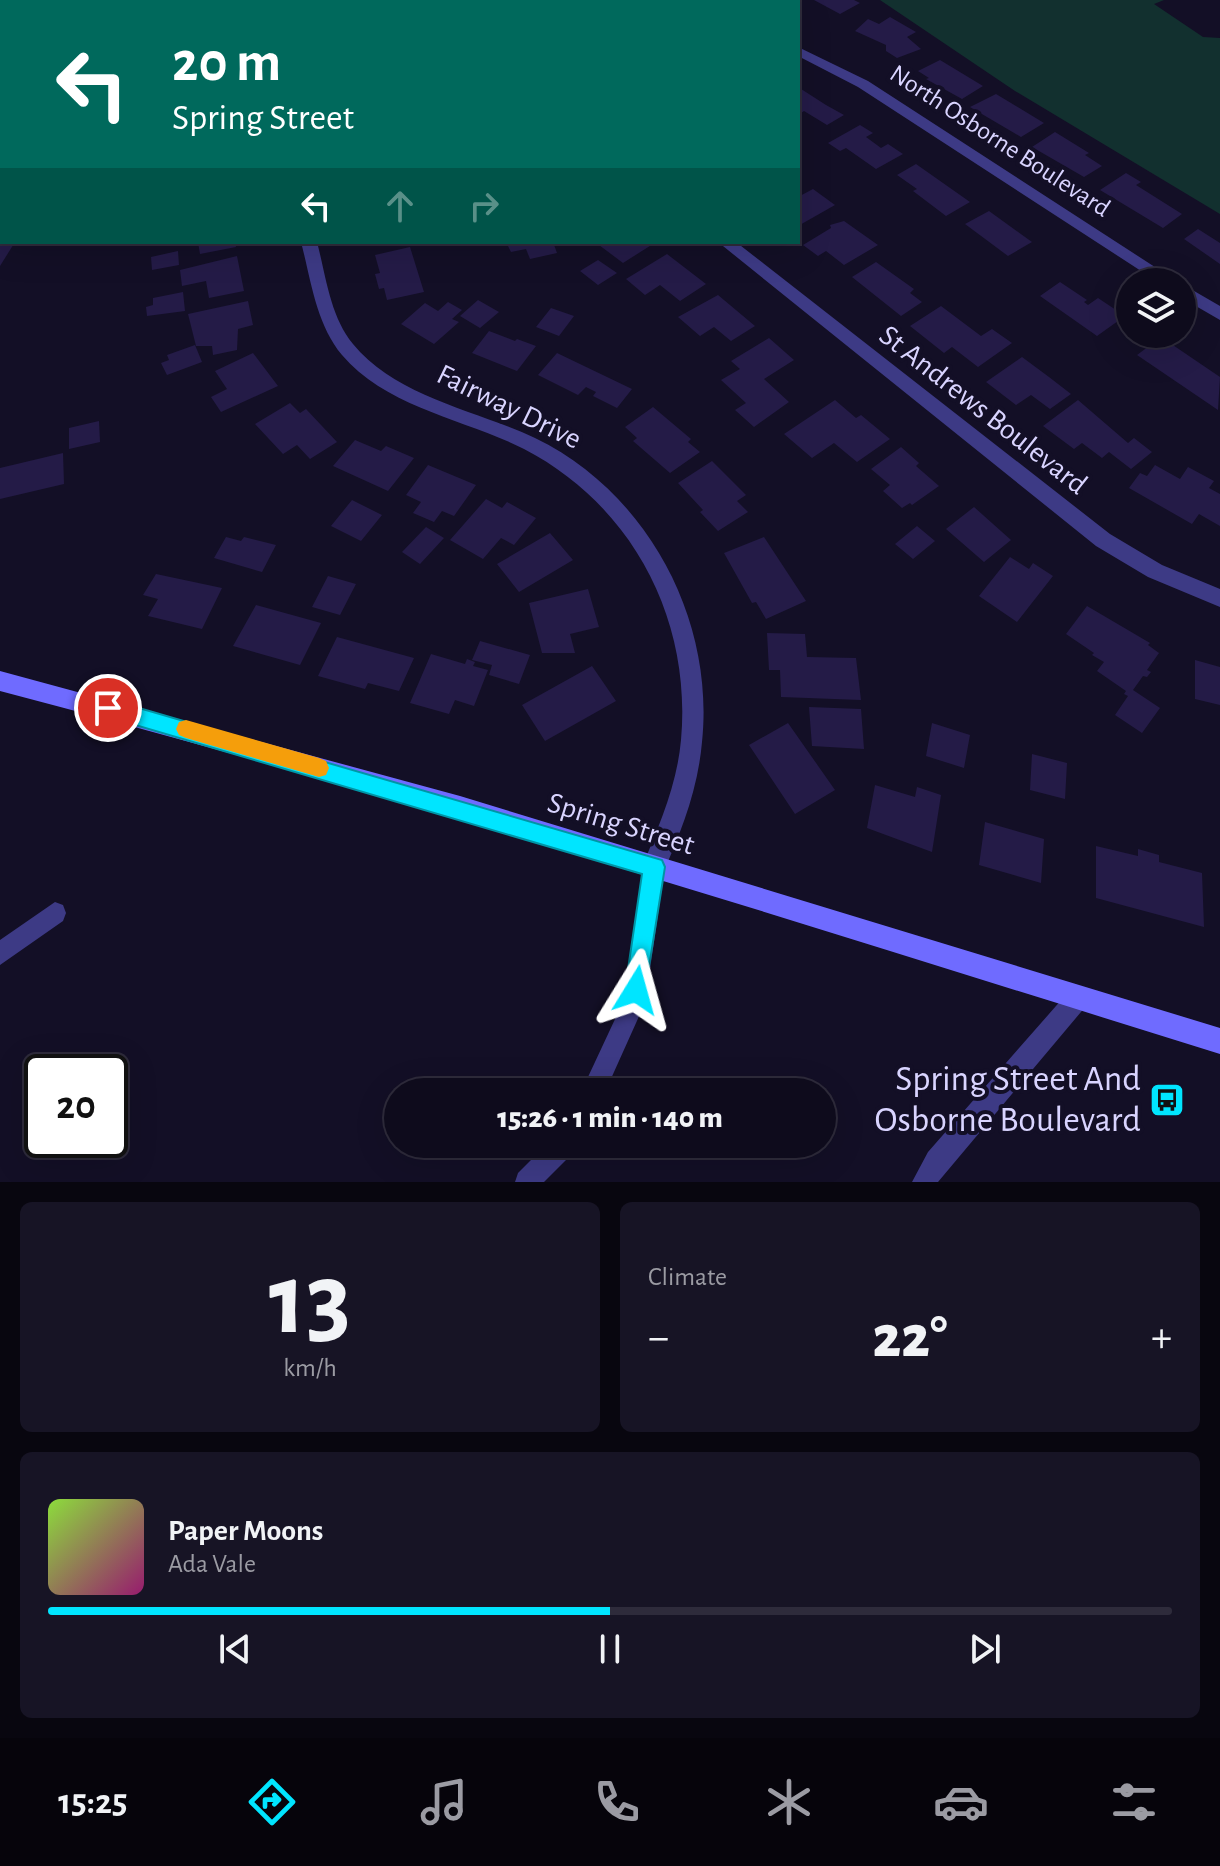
<!DOCTYPE html>
<html lang="en">
<head>
<meta charset="utf-8">
<style>
	:root { --surface:#0e0b1c; --page:#171425; --text:#f1f3f6; --muted:#9b9ba3; --line:#2e2b3b; --accent:#00e5ff }
	body { margin:0; font-family:"Alegreya Sans",sans-serif; background:var(--page); color:var(--text); height:100vh; display:flex; flex-direction:column; font-size:30px; white-space:nowrap }
	* { box-sizing:border-box; margin:0 }
	p { font-size:26px; color:var(--muted) }
	.icon { flex:none; width:44px; height:44px; fill:none; stroke:currentColor; stroke-width:2; stroke-linecap:round; stroke-linejoin:round }
	.map { position:relative; height:1182px; overflow:hidden }
	.drawer { display:flex; flex-direction:column; gap:20px; padding:20px; background:#08060f; flex:1 }
	.drawer>* { flex:none }
	.hud { position:absolute; left:0px; top:0px; width:800px; height:244px; box-shadow:0 8px 32px #0002,0 0 0 2px var(--line); background:#00695c; color:#fff; overflow:hidden }
	.controls { position:absolute; left:1116px; top:268px; display:grid; gap:16px }
	.controls a { display:grid; place-items:center; width:80px; height:80px; border-radius:50%; background:var(--surface); box-shadow:0 8px 32px #0002,0 0 0 2px var(--line); font-size:40px }
	.speed { position:absolute; left:24px; top:1054px; display:flex; gap:16px; font-size:40px; font-weight:700; text-align:center }
	.speed>* { display:grid; place-content:center; width:104px; height:104px; border-radius:50%; background:var(--surface); box-shadow:0 8px 32px #0002,0 0 0 2px var(--line); line-height:1 }
	.speed .limit { border:4px solid #111; border-radius:12px; background:#fff; color:#111 }
	.pin { position:absolute; display:grid; place-items:center; width:68px; height:68px; color:#fff; margin:-34px; border:4px solid #fff; border-radius:50%; box-shadow:0 2px 8px #0007 }
	.me { position:absolute; width:88px; margin:-44px; rotate:8deg; stroke-linejoin:round; filter:drop-shadow(0 0 6px #0008) }
	.turn { display:flex; align-items:center; gap:28px; height:168px; padding:0 40px; font-size:36px }
	.turn .icon { width:104px; height:104px; stroke-width:2.5 }
	.turn b { display:block; font-size:56px; line-height:68px }
	.lanes { display:flex; align-items:center; height:76px; padding:0 40px; background:#0003; justify-content:center; gap:40px; direction:ltr }
	.lanes .off { opacity:.35 }
	.big { font-size:60px; font-weight:800; line-height:1.1 }
	.drawer .widget { flex:1; display:flex; flex-direction:column; justify-content:center; gap:12px; min-width:0; padding:0 28px; border-radius:12px; background:var(--page) }
	.drawer .dial { align-items:center; gap:0 }
	.dial b { font-size:104px; line-height:1 }
	.song { display:flex; align-items:center; gap:24px }
	.cover { width:96px; height:96px; border-radius:12px; background:linear-gradient(135deg,hsl(90 70% 55%),hsl(320 70% 35%)) }
	.played { height:8px; border-radius:4px; background:linear-gradient(90deg,var(--accent) 50%,var(--line) 50%) }
	.keys { display:flex; justify-content:space-around; direction:ltr }
	.heat { display:flex; justify-content:space-between; align-items:center; font-size:44px; direction:ltr }
	.drawer .tiles { flex:1; display:grid; gap:20px; grid-template-columns:1fr 1fr }
	.widget:last-child { grid-column:span 2 }
	.trip { position:absolute; left:384px; top:1078px; width:452px; height:80px; border-radius:40px; background:var(--surface); box-shadow:0 8px 32px #0002,0 0 0 2px var(--line); font-weight:800; line-height:80px; text-align:center }
	.tabs { display:flex; height:128px; justify-content:space-around; align-items:center; background:#06040b; color:var(--muted) }
	.tabs .icon { width:56px; height:56px }
	.tabs .active { color:var(--accent) }
	.tabs b { font-size:36px; color:var(--text) }
	.map>svg:first-child { display:block }
	.green { fill:#12302f }
	.building { fill:#241b47 }
	.lines { fill:none; stroke-linecap:round; stroke-linejoin:round }
	.lane { fill:#3d3a85; fill-rule:evenodd }
	.street { fill:#3d3a85; fill-rule:evenodd }
	.secondary { fill:#6f6bff; fill-rule:evenodd }
	.route { fill:#00e5ff; stroke:#0095a6; stroke-width:2 }
	.slow { fill:#f59e0b }
	.labels { text-anchor:middle; dominant-baseline:central; stroke-width:8; stroke-linejoin:round; paint-order:stroke }
	.far-street-label { font-size:26px; fill:#d9d4ff; stroke:#130f26 }
	.street-label { font-size:30px; fill:#d9d4ff; stroke:#130f26 }
	.near-poi-label { font-size:36px; fill:#d9d4ff; stroke:#130f26; text-anchor:end }
</style>
</head>
<body>
<div class="map">
<svg width="1220" height="1182" viewBox="0 0 1220 1182">
	<rect width="100%" height="100%" fill="#130f26"/>
	<path class="green" d="M 880,0 L 1164,0 L 1154,4 L 1203,37 L 1220,38 L 1220,214 L 1015,91 Z"/>
	<path class="building" d="M 814,0 L 854,0 L 860,3 L 840,14 Z
		M 890,17 L 916,32 L 907,37 L 921,49 L 897,58 L 886,51 L 886,45 L 855,31 L 868,19 L 879,24 Z
		M 940,60 L 983,86 L 962,99 L 926,79 L 929,78 L 918,71 Z
		M 798,87 L 826,105 L 844,115 L 827,125 L 804,111 L 798,115 Z
		M 996,94 L 1044,123 L 1021,137 L 970,107 Z
		M 860,125 L 873,133 L 866,137 L 881,148 L 888,144 L 903,154 L 876,169 L 846,148 L 840,151 L 828,143 Z
		M 1055,132 L 1089,153 L 1085,155 L 1102,166 L 1084,177 L 1032,147 Z
		M 916,164 L 970,202 L 946,216 L 913,191 L 917,189 L 897,175 Z
		M 1126,173 L 1141,182 L 1136,185 L 1182,214 L 1163,228 L 1100,190 Z
		M 813,189 L 835,205 L 798,226 L 798,197 Z
		M 989,211 L 1032,242 L 1008,256 L 965,224 Z
		M 844,221 L 878,245 L 844,265 L 826,251 L 818,256 L 803,245 L 831,228 L 830,225 Z
		M 1198,229 L 1220,243 L 1220,264 L 1184,239 Z
		M 0,242 L 15,242 L 0,266 Z
		M 198,242 L 235,242 L 236,247 L 200,254 Z
		M 506,242 L 553,242 L 557,253 L 530,259 L 526,249 L 511,252 Z
		M 595,242 L 651,242 L 653,244 L 623,263 Z
		M 410,247 L 424,292 L 387,300 L 384,288 L 379,289 L 375,274 L 380,273 L 375,255 Z
		M 178,251 L 179,265 L 152,270 L 151,257 Z
		M 667,254 L 706,284 L 680,301 L 660,285 L 645,295 L 626,279 Z
		M 237,256 L 244,291 L 209,298 L 206,281 L 182,286 L 180,270 Z
		M 598,260 L 617,273 L 598,285 L 580,271 Z
		M 876,262 L 914,289 L 910,293 L 922,302 L 901,316 L 852,277 Z
		M 1060,282 L 1087,300 L 1084,302 L 1088,305 L 1098,298 L 1125,316 L 1097,336 L 1040,296 Z
		M 183,292 L 185,311 L 147,316 L 146,307 L 153,305 L 153,298 Z
		M 718,295 L 755,326 L 731,341 L 714,327 L 700,336 L 678,317 Z
		M 478,300 L 499,312 L 480,328 L 460,316 Z
		M 248,301 L 253,325 L 238,329 L 237,350 L 213,355 L 212,346 L 196,346 L 188,314 Z
		M 448,302 L 462,310 L 452,319 L 459,322 L 434,344 L 401,324 L 425,303 L 438,311 Z
		M 941,306 L 981,336 L 992,329 L 1012,343 L 978,367 L 952,347 L 944,353 L 910,326 Z
		M 551,308 L 574,316 L 559,336 L 536,327 Z
		M 489,331 L 515,341 L 517,339 L 536,346 L 517,371 L 472,353 Z
		M 1161,337 L 1220,377 L 1218,410 L 1137,355 Z
		M 769,338 L 794,360 L 764,379 L 789,402 L 754,427 L 735,410 L 746,403 L 721,380 L 740,369 L 731,361 Z
		M 195,345 L 202,362 L 167,375 L 161,363 L 169,360 L 167,355 Z
		M 253,353 L 278,386 L 221,412 L 211,397 L 227,389 L 215,371 Z
		M 557,353 L 632,389 L 617,408 L 593,396 L 596,392 L 586,387 L 578,395 L 538,375 Z
		M 1022,357 L 1049,377 L 1071,394 L 1050,409 L 1031,395 L 1016,405 L 986,382 Z
		M 835,400 L 856,418 L 861,415 L 890,439 L 857,462 L 834,443 L 812,458 L 784,434 Z
		M 1078,400 L 1128,443 L 1134,438 L 1152,452 L 1131,469 L 1109,452 L 1102,458 L 1082,443 L 1074,449 L 1043,426 Z
		M 290,403 L 300,413 L 306,409 L 337,442 L 310,459 L 297,445 L 283,454 L 255,424 Z
		M 653,407 L 691,439 L 688,442 L 700,452 L 670,473 L 633,441 L 637,438 L 625,427 Z
		M 99,421 L 100,442 L 69,449 L 69,428 Z
		M 355,440 L 381,451 L 386,446 L 414,458 L 388,491 L 333,466 Z
		M 901,447 L 919,463 L 916,466 L 939,486 L 912,505 L 910,503 L 902,508 L 883,491 L 890,485 L 871,469 Z
		M 63,453 L 64,484 L 0,499 L 0,468 Z
		M 712,461 L 746,495 L 737,501 L 748,512 L 718,531 L 700,512 L 703,510 L 678,483 Z
		M 428,465 L 476,485 L 454,516 L 442,511 L 434,522 L 413,513 L 421,502 L 406,495 Z
		M 1155,465 L 1180,479 L 1188,467 L 1214,481 L 1209,488 L 1220,494 L 1220,526 L 1199,514 L 1192,524 L 1129,488 L 1140,473 L 1147,476 Z
		M 486,499 L 502,508 L 507,502 L 536,518 L 514,545 L 501,538 L 483,559 L 450,540 Z
		M 352,500 L 382,515 L 361,541 L 331,526 Z
		M 974,507 L 1011,540 L 984,562 L 946,529 Z
		M 917,526 L 935,541 L 913,559 L 895,544 Z
		M 426,527 L 444,538 L 420,564 L 402,552 Z
		M 550,533 L 573,560 L 519,592 L 497,564 Z
		M 226,537 L 241,541 L 244,537 L 276,545 L 262,572 L 214,558 Z
		M 764,537 L 806,601 L 766,619 L 756,602 L 752,603 L 724,553 Z
		M 1010,557 L 1029,569 L 1033,563 L 1053,576 L 1017,622 L 979,596 Z
		M 156,574 L 222,588 L 202,629 L 148,616 L 158,599 L 143,595 Z
		M 328,576 L 356,584 L 340,615 L 312,607 Z
		M 588,589 L 599,627 L 570,634 L 575,653 L 542,653 L 529,603 Z
		M 256,605 L 321,623 L 300,665 L 233,646 Z
		M 1087,606 L 1150,643 L 1148,645 L 1159,653 L 1147,670 L 1151,672 L 1147,677 L 1143,676 L 1133,690 L 1160,708 L 1142,733 L 1115,715 L 1128,696 L 1124,694 L 1126,691 L 1097,671 L 1104,662 L 1092,655 L 1094,653 L 1066,634 Z
		M 767,633 L 805,634 L 807,657 L 856,658 L 861,700 L 781,697 L 780,670 L 769,670 Z
		M 337,637 L 414,658 L 399,691 L 368,683 L 365,689 L 318,676 Z
		M 480,641 L 530,655 L 519,684 L 489,675 L 492,665 L 472,660 Z
		M 431,654 L 465,664 L 467,659 L 475,662 L 473,666 L 488,670 L 474,706 L 455,700 L 449,714 L 410,703 Z
		M 1195,660 L 1220,667 L 1220,705 L 1195,699 Z
		M 592,666 L 616,701 L 545,741 L 522,705 Z
		M 809,707 L 861,709 L 864,749 L 812,746 Z
		M 788,723 L 835,790 L 795,814 L 749,745 Z
		M 932,723 L 970,735 L 964,768 L 926,756 Z
		M 1032,754 L 1067,763 L 1065,799 L 1030,790 Z
		M 875,785 L 915,797 L 917,787 L 941,795 L 932,852 L 867,828 Z
		M 985,822 L 1044,839 L 1041,883 L 979,865 Z
		M 1096,846 L 1138,856 L 1138,849 L 1159,855 L 1159,862 L 1202,873 L 1204,927 L 1096,898 Z"/>
	<g class="lines">
		<path class="lane" d="M 654,856 L 661,860 L 665,867 L 645,1003 L 605,1092 L 581,1092 L 623,1002 L 643,867 L 647,860 Z
			M 55,902 L 63,905 L 66,913 L 63,921 L 0,965 L 0,940 Z
			M 1078,987 L 1086,990 L 1089,998 L 1086,1006 L 938,1182 L 912,1182 L 928,1152 L 1070,990 Z
			M 547,1144 L 576,1144 L 573,1153 L 544,1182 L 515,1182 L 518,1173 Z"/>
		<path class="street" d="M 798,47 L 868,81 L 1178,282 L 1158,282 L 858,87 L 798,56 Z
			M 0,124 L 2,124 L 2,132 L 0,132 Z
			M 301,242 L 317,242 C 326,276 330,316 353,344 C 396,397 476,410 535,438 C 647,492 715,619 702,742 C 698,789 681,833 662,875 L 654,879 L 646,875 L 642,867 C 659,826 677,785 681,740 C 692,619 632,505 524,449 C 465,419 387,408 342,355 C 316,324 311,280 301,242 Z
			M 718,242 L 736,242 L 1110,534 L 1162,565 L 1220,589 L 1220,607 L 1148,577 L 1096,546 Z
			M 1182,284 L 1220,306 L 1220,320 L 1182,298 Z"/>
		<path class="secondary" d="M 0,671 L 460,796 L 1220,1028 L 1220,1054 C 815,928 411,798 0,691 Z"/>
	</g>
	<path class="route" d="M 108,699 L 662,860 L 665,867 L 644,998 L 636,1002 L 628,998 L 625,990 L 642,874 L 108,717 L 101,714 L 98,708 L 101,701 Z"/>
	<path class="slow" d="M 186,720 L 319,758 L 326,761 L 329,768 L 326,775 L 319,777 L 186,738 L 179,735 L 176,729 L 179,722 Z"/>
	<defs>
		<g id="bus-square" transform="scale(1.8)"><rect x="-9" y="-9" width="18" height="18" rx="4" fill="#00e5ff" stroke="#130f26"/><path d="M-5-6H5V4H4V6H2V4H-2V6H-4V4H-5ZM-3.5-4V0h7V-4ZM-3.5 1.2v1.5H-2V1.2ZM2 1.2v1.5H3.5V1.2Z" fill="#111"/></g>
	</defs>
	<g fill-rule="evenodd">
		<use href="#bus-square" x="1167" y="1100"/>
	</g>
	<g class="labels">
		<g class="far-street-label">
			<text transform="translate(1000 141) rotate(33)">North Osborne Boulevard</text>
		</g>
		<g class="street-label">
			<text transform="translate(509 407) rotate(26)">Fairway Drive</text>
			<text transform="translate(983 410) rotate(38)">St Andrews Boulevard</text>
			<text transform="translate(621 824) rotate(17)">Spring Street</text>
		</g>
		<g class="near-poi-label">
			<text x="1141" y="1079">Spring Street And<tspan x="1141" dy="41">Osborne Boulevard</tspan></text>
		</g>
	</g>
</svg>
<div class="controls">
<a><svg class="icon" aria-label="layers" viewBox="0 0 24 24"><path d="M12 4l9 5-9 5-9-5zM3 14l9 5 9-5"/></svg></a>
</div>
<div class="speed"><div class="limit">20</div></div>
<div class="pin" style="left:108px;top:708px;background:#d93025"><svg class="icon" aria-label="arrive" viewBox="0 0 24 24"><path d="M6 21V4h12l-3 4 3 4H6"/></svg></div>
<svg class="me" style="left:636px;top:990px" viewBox="-20 -20 40 40"><path d="M0-17L14 15 0 8-14 15z" fill="#00e5ff" stroke="#fff" stroke-width="4"/></svg>
<div class="trip">15:26 · 1 min · 140 m</div>
<div class="hud">
<div class="turn"><svg class="icon" aria-label="left" viewBox="0 0 24 24"><path d="M17 20v-9H6M10 6l-5 5 5 5"/></svg><div><b>20 m</b>Spring Street</div></div>
<div class="lanes"><svg class="icon" aria-label="left" viewBox="0 0 24 24"><path d="M17 20v-9H6M10 6l-5 5 5 5"/></svg><svg class="icon off" aria-label="ahead" viewBox="0 0 24 24"><path d="M12 20V5M6 11l6-6 6 6"/></svg><svg class="icon off" aria-label="right" viewBox="0 0 24 24"><path d="M7 20v-9h11M14 6l5 5-5 5"/></svg></div>
</div>
</div>
<section class="drawer">
<div class="tiles">
<div class="widget dial"><b>13</b><p>km/h</p></div>
<div class="widget"><p>Climate</p>
<div class="heat"><a>−</a><b class="big">22°</b><a>+</a></div>
</div>
<div class="widget">
<div class="song"><i class="cover"></i><div><b>Paper Moons</b><p>Ada Vale</p></div></div>
<div class="played"></div>
<div class="keys"><svg class="icon" aria-label="previous" viewBox="0 0 24 24"><path d="M18 5L8 12l10 7zM5 5v14"/></svg><svg class="icon" aria-label="pause" viewBox="0 0 24 24"><path d="M8 5v14M16 5v14"/></svg><svg class="icon" aria-label="next" viewBox="0 0 24 24"><path d="M6 5l10 7-10 7zM19 5v14"/></svg></div>
</div>
</div>
</section>
<nav class="tabs">
<b>15:25</b>
<svg class="icon active" aria-label="directions" viewBox="0 0 24 24"><path d="M12 3l9 9-9 9-9-9zM9 14v-3h6M13 9l2 2-2 2"/></svg>
<svg class="icon" aria-label="music" viewBox="0 0 24 24"><path d="M9 18V5l10-2v13"/><circle cx="6" cy="18" r="3"/><circle cx="16" cy="16" r="3"/></svg>
<svg class="icon" aria-label="phone" viewBox="0 0 24 24"><path d="M5 4h4l2 5-3 2q2 4 5 5l2-3 5 2v4C11 20 4 13 5 4z"/></svg>
<svg class="icon" aria-label="climate" viewBox="0 0 24 24"><path d="M12 3v18M4 7l16 10M4 17L20 7"/></svg>
<svg class="icon" aria-label="car" viewBox="0 0 24 24"><path d="M5 17H2v-5l4-1 3-4h7l3 4 3 1v5h-3M9 17h6M6 11h13"/><circle cx="7" cy="17" r="2"/><circle cx="17" cy="17" r="2"/></svg>
<svg class="icon" aria-label="filters" viewBox="0 0 24 24"><path d="M4 7h16M4 17h16"/><circle cx="9" cy="7" r="2"/><circle cx="15" cy="17" r="2"/></svg>
</nav>
</body>
</html>
